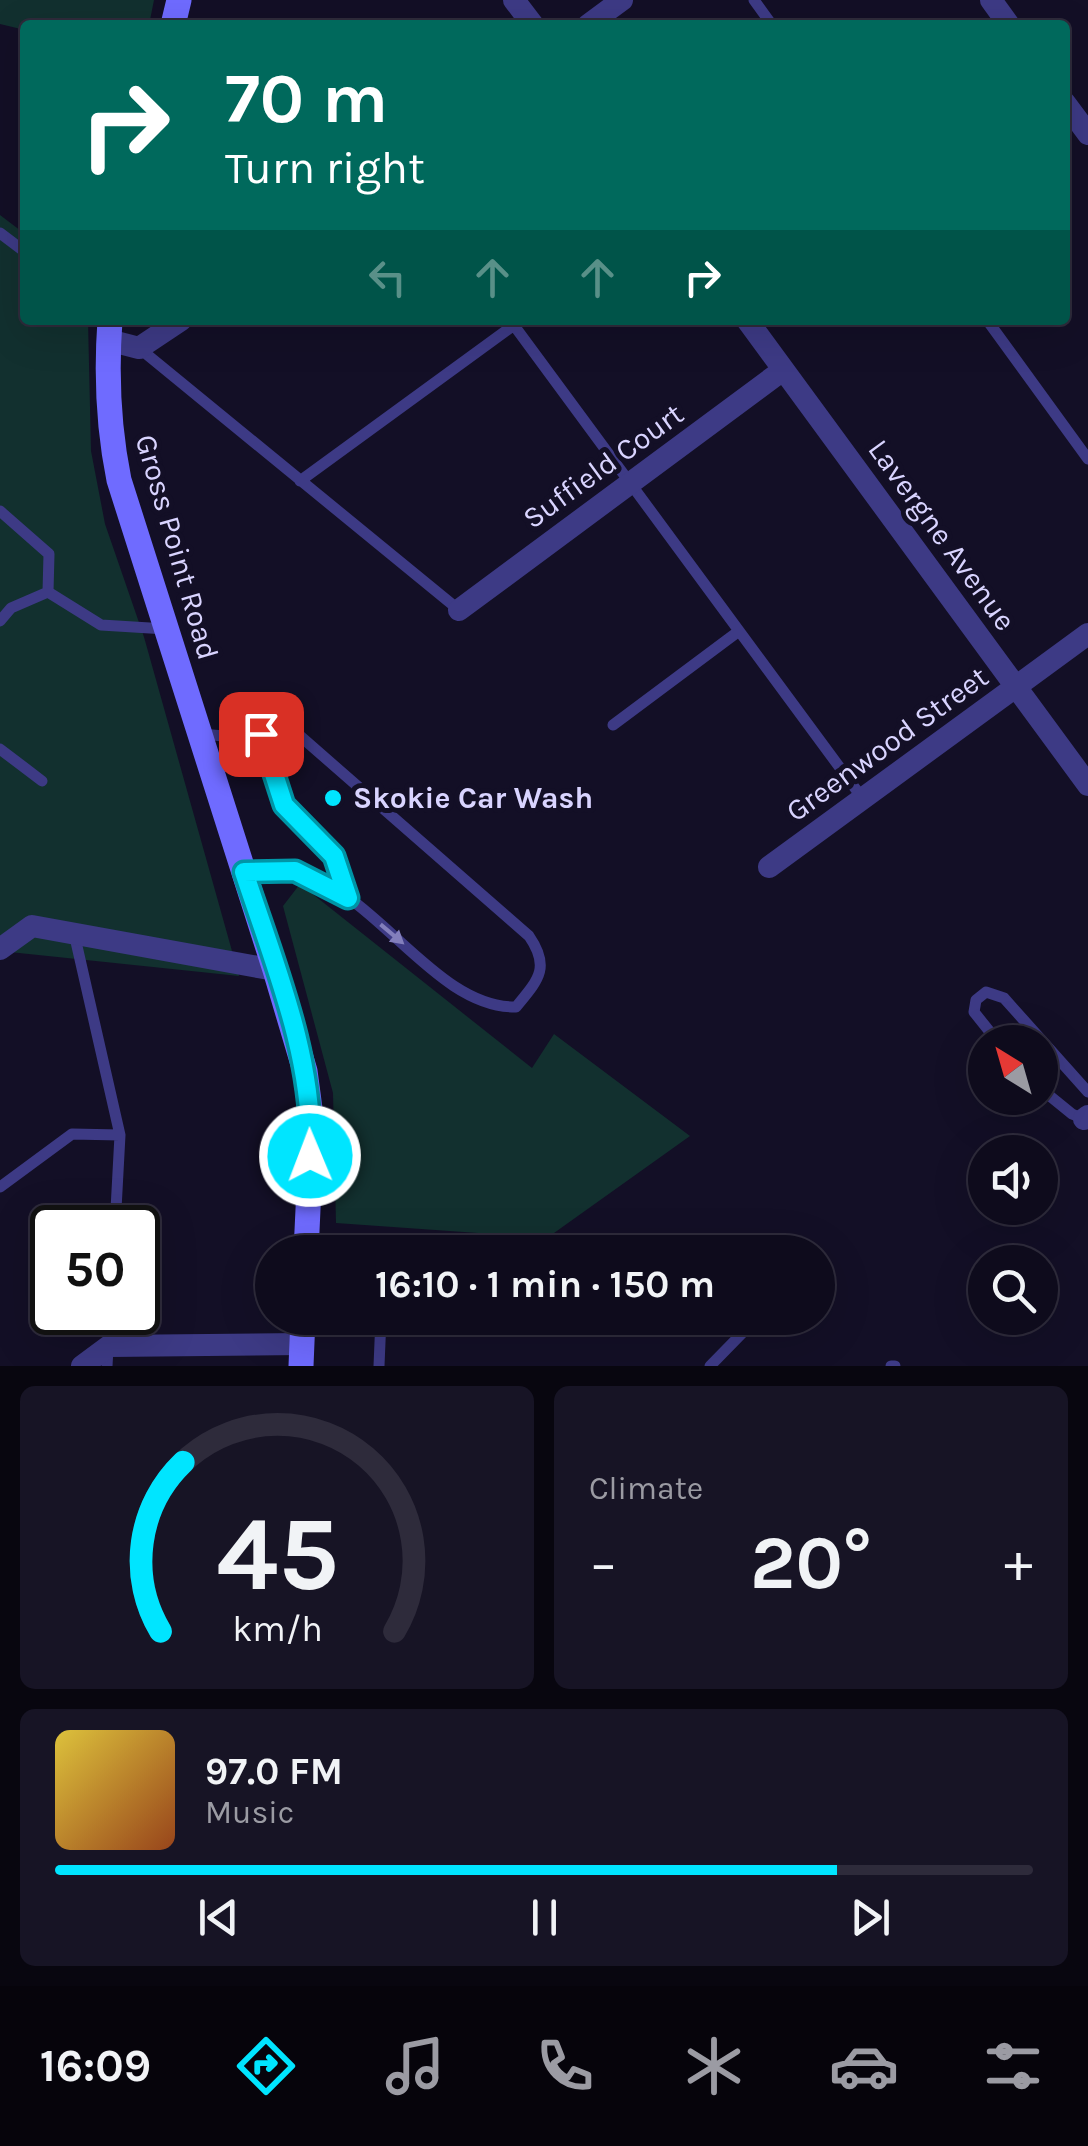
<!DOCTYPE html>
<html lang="en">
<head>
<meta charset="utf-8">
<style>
	:root { --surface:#0e0b1c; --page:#171425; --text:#f1f3f6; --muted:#9b9ba3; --line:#2e2b3b; --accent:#00e5ff }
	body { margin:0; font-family:Karla,sans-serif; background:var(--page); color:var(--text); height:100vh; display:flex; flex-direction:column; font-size:38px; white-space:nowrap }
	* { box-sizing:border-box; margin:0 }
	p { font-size:32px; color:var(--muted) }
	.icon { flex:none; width:55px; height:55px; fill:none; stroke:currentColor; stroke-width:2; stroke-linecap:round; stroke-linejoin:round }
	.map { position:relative; height:1366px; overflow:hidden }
	.sheet { display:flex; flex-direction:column; gap:20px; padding:20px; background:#08060f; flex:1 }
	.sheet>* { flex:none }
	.top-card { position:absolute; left:20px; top:20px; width:1050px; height:305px; border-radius:10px; box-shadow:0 10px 40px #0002,0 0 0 2px var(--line); background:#00695c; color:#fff; overflow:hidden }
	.needle { width:65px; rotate:323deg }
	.fabs { position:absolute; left:968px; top:1025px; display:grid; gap:20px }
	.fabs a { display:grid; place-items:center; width:90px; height:90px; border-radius:50%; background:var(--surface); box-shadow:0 10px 40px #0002,0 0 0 2px var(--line); font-size:50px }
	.speed { position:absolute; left:30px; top:1205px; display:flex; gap:20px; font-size:50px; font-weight:700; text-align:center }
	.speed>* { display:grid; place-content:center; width:130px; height:130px; border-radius:50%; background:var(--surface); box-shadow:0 10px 40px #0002,0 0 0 2px var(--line); line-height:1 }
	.speed .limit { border:5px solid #111; border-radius:15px; background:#fff; color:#111 }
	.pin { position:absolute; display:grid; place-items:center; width:85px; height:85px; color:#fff; margin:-42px; border-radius:20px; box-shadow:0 5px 15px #0006 }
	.me { position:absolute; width:110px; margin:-55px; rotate:359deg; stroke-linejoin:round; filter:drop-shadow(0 0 8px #0008) }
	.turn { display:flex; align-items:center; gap:35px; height:210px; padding:0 40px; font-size:45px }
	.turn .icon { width:130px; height:130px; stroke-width:2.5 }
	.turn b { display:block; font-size:70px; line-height:85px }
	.lanes { display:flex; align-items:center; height:95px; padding:0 40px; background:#0003; justify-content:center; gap:50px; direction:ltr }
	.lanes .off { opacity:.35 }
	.big { font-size:75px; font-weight:700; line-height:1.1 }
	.sheet .card { flex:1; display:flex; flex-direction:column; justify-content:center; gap:15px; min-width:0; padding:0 35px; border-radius:15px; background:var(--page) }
	.sheet .dial { align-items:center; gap:0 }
	.dial svg { height:260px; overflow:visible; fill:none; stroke:var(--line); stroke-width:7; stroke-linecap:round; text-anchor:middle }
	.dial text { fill:var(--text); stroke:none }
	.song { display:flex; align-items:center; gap:30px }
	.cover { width:120px; height:120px; border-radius:15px; background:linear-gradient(135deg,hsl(50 70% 55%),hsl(20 70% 35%)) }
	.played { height:10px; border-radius:5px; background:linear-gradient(90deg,var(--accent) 80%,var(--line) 80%) }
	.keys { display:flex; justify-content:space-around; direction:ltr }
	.heat { display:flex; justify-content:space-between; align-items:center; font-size:55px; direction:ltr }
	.sheet .tiles { flex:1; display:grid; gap:20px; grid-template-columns:1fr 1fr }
	.card:last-child { grid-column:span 2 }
	.trip { position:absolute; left:255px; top:1235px; width:580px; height:100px; border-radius:50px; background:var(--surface); box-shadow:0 10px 40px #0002,0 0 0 2px var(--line); font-weight:700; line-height:100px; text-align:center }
	.menu { display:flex; height:160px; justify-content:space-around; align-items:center; background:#06040b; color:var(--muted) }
	.menu .icon { width:70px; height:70px }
	.menu .selected { color:var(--accent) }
	.menu b { font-size:45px; color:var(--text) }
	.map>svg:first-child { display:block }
	.green { fill:#12302f }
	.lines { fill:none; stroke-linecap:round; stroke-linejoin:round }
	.lane { stroke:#3d3a85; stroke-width:11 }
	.street { stroke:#3d3a85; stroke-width:22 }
	.secondary { stroke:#6f6bff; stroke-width:25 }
	.oneway { fill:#837fbc }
	.route-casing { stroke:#0095a6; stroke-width:25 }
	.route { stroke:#00e5ff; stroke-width:18 }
	.poi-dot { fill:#00e5ff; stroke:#130f26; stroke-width:4 }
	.labels { text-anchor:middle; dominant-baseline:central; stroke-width:10; stroke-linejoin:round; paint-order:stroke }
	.street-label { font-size:30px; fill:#d9d4ff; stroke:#130f26 }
	.poi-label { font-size:30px; font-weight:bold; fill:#d9d4ff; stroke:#130f26; text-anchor:start }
</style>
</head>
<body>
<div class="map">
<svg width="1088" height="1366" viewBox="0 0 1088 1366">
	<rect width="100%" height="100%" fill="#130f26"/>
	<path class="green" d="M 0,0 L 154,0 L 149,25 L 25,25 L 25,30 L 0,24 Z
		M 0,215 L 25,234 L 25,320 L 88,320 L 91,451 L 105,524 L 144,637 L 239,976 L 0,951 Z
		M 300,884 L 532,1068 L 554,1034 L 690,1136 L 547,1238 L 336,1223 L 333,1093 L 283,906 Z"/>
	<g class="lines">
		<path class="lane" d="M 754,0 L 772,25
			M 0,233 L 25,252
			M 510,320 L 863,799
			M 987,320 L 1088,459
			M 139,348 L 459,610
			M 300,481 L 514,325
			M 0,511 L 49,554 L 48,592 L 101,625 L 166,629
			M 0,621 L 11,608 L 48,592
			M 613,725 L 739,631
			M 201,734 L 247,738 L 291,728 L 529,936 C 551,968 538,980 516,1007 C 435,1008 377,892 299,873 C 283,868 262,872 245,872
			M 261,735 L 284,805 L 334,857 L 348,898
			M 0,749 L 42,781
			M 74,933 L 120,1135 L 115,1228
			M 998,1042 L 974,1012 L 976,1000 L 986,992 L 1004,998 L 1088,1092
			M 1040,1088 L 1072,1114 L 1084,1119
			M 0,1187 L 72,1134 L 120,1135
			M 107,1366 L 110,1312
			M 379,1366 L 381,1318
			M 710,1366 L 757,1318
			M 891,1366 L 895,1366"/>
		<path class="street" d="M 514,0 L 533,25
			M 991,0 L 1009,25
			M 588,25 L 622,0
			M 1065,103 L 1088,134
			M 747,320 L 1088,785
			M 108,340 L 139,348 L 181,320
			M 459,610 L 783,370
			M 769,867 L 1088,634
			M 0,949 L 32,926 L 275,970
			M 1084,1119 L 1088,1116
			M 82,1366 L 109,1346 L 302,1344"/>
		<path class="secondary" d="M 173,25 L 179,0
			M 110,320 C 106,375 108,426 119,480 L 275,970 L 305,1071 L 312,1124 L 306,1252
			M 301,1366 L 303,1318"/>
	</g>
	<defs><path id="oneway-solid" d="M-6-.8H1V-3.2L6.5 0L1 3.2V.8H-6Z" transform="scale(2.5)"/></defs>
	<use class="oneway" href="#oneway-solid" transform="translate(392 934) rotate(40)"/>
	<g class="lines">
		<g class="route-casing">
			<path id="route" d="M 261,734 L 284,805 L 334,856 L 348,898 L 295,871 L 244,872 C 274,963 315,1060 310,1156"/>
		</g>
		<use href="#route" class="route"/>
	</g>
	<circle class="poi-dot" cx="333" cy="798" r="10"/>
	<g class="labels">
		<g class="street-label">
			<text transform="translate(603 466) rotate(-36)">Suffield Court</text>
			<text transform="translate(942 535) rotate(54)">Lavergne Avenue</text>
			<text transform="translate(177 547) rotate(74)">Gross Point Road</text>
			<text transform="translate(887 744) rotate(-36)">Greenwood Street</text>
		</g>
		<g class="poi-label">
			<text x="353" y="798">Skokie Car Wash</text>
		</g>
	</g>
</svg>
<div class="fabs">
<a><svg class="needle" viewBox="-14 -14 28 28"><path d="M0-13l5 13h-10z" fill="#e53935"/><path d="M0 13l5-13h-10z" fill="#9b9ba3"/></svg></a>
<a><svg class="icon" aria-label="sound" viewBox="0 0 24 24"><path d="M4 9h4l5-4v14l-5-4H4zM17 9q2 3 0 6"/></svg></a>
<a><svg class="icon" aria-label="search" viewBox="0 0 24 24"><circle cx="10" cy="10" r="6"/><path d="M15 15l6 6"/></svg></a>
</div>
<div class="speed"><div class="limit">50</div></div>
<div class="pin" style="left:261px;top:734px;background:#d93025"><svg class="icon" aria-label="arrive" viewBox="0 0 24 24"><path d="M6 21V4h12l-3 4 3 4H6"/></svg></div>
<svg class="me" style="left:310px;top:1156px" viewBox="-20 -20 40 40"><circle r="17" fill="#00e5ff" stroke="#fff" stroke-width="3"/><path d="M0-11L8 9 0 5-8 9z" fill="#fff"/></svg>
<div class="trip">16:10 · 1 min · 150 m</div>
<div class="top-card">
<div class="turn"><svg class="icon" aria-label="right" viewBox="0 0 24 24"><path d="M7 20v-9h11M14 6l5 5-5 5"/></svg><div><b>70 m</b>Turn right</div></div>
<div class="lanes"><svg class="icon off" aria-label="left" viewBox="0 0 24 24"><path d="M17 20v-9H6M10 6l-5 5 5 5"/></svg><svg class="icon off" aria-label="ahead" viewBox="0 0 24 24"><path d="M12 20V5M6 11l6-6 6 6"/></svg><svg class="icon off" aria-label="ahead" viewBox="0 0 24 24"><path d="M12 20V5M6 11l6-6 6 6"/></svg><svg class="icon" aria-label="right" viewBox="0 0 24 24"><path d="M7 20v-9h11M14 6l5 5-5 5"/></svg></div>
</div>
</div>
<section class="sheet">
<div class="tiles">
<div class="card dial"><svg viewBox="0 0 100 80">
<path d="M14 69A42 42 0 1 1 86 69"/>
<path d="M14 69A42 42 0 0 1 21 17" stroke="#00e5ff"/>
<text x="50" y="56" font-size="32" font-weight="700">45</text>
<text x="50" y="72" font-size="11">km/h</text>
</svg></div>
<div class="card"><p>Climate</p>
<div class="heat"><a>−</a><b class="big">20°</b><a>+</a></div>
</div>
<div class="card">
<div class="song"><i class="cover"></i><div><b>97.0 FM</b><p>Music</p></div></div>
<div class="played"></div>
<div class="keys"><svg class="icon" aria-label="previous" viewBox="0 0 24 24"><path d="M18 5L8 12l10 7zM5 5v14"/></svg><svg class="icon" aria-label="pause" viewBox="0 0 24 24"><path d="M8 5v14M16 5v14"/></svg><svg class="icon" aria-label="next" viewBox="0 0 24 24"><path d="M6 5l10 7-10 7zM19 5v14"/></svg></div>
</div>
</div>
</section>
<nav class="menu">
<b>16:09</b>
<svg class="icon selected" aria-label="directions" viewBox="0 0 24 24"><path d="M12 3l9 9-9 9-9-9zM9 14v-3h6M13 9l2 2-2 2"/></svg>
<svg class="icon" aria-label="music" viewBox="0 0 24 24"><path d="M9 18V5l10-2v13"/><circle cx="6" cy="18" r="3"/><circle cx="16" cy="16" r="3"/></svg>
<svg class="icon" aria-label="phone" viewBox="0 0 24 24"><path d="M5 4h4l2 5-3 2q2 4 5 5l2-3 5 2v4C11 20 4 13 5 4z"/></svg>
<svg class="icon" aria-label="climate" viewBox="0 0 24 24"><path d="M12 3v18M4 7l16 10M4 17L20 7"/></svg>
<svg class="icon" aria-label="car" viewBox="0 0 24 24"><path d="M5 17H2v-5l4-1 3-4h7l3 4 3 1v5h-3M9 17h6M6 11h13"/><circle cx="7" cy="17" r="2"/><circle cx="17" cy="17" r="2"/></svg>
<svg class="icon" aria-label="filters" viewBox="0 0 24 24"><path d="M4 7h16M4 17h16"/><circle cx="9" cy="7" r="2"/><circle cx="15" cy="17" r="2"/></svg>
</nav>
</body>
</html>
